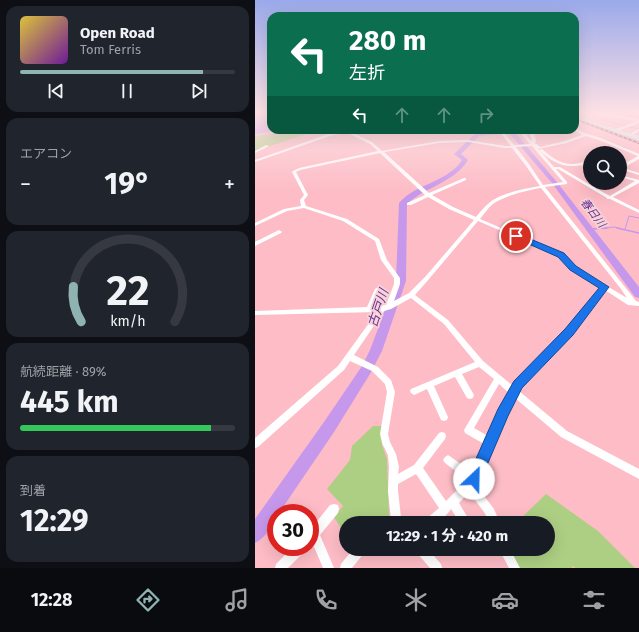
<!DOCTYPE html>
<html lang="ja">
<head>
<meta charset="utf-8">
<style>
	:root { --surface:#171b24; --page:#20242c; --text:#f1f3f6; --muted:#9ea1a6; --line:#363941; --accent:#8fb3b2 }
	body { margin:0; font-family:"Fira Sans","Noto Sans JP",sans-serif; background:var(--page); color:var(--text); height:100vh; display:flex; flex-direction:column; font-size:15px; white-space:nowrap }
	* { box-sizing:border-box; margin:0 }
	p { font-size:13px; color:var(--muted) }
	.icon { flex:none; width:22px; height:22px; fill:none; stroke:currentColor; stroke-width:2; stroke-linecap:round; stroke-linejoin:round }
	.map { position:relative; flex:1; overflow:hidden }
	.side { display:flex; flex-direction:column; gap:6px; padding:6px; background:#0d0f14; width:255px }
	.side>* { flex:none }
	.hud { position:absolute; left:12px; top:12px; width:312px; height:122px; border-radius:12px; box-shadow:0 4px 16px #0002; background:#0b6e4f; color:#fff; overflow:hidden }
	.buttons { position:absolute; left:328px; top:146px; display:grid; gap:8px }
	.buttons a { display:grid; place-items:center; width:44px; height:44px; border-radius:50%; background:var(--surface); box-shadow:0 4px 16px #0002; font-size:20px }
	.speed { position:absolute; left:12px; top:504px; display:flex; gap:8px; font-size:20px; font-weight:700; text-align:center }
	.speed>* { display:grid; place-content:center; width:52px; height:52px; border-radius:50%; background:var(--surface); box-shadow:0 4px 16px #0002; line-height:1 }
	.speed .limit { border:6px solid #d22; background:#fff; color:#111 }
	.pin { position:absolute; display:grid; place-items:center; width:34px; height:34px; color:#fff; margin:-17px; border:2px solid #fff; border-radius:50%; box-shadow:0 1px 4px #0007 }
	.me { position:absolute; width:44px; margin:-22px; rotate:24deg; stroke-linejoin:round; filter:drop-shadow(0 0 3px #0008) }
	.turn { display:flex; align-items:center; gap:14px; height:84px; padding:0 16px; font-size:18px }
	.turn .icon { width:52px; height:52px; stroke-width:2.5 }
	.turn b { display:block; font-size:28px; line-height:34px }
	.lanes { display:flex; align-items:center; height:38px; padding:0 16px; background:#0003; justify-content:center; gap:20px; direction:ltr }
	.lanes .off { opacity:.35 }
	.big { font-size:30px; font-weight:700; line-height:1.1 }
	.side .widget { flex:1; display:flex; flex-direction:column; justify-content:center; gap:6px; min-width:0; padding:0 14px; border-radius:12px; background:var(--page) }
	.side .dial { align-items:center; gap:0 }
	.dial svg { height:104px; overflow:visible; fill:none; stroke:var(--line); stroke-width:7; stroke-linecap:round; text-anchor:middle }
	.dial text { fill:var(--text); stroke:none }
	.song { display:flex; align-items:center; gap:12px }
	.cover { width:48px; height:48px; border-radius:6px; background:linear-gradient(135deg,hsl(50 70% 55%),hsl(280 70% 35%)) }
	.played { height:4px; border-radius:2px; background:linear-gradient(90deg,var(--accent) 85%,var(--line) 85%) }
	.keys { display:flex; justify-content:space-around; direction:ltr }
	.heat { display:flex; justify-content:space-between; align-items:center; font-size:22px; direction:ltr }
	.charge { height:6px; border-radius:3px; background:linear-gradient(90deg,#34c759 89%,var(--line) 0) }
	.trip { position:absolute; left:84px; top:516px; width:216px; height:40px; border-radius:20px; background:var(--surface); box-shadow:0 4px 16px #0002; font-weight:700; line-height:40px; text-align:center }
	.dock { display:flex; height:64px; justify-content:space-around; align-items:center; background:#090b0e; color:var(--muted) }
	.dock .icon { width:28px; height:28px }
	.dock .current { color:var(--accent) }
	.dock b { font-size:18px; color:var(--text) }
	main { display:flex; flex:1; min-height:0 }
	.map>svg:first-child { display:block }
	.green { fill:#adcf83 }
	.water { fill:#c698ec }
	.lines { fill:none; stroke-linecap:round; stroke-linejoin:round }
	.stream-far1 { stroke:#c698ec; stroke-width:1 }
	.stream { stroke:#c698ec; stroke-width:1.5 }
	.river { fill:#c698ec; fill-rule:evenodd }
	.minor { fill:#fff; fill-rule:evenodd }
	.tertiary { fill:#fff; fill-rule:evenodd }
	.secondary { fill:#c5f5f2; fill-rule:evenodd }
	.rail-casing { stroke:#875b62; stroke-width:2 }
	.rail { stroke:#f5d3d8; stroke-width:1; stroke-dasharray:2.5; stroke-linecap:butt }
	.route { fill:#1a73e8; stroke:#114b97 }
	.labels { text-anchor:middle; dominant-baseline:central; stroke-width:3.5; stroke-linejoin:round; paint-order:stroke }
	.far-water-label { font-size:11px; font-style:italic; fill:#692f90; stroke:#f5d3d8 }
	.water-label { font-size:13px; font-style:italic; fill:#692f90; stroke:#f5d3d8 }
</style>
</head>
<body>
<main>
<section class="side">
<div class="widget">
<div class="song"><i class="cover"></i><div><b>Open Road</b><p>Tom Ferris</p></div></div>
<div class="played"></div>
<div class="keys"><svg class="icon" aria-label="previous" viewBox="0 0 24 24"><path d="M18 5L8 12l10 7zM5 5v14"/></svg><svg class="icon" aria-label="pause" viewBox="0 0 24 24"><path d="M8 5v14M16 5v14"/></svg><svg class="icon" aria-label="next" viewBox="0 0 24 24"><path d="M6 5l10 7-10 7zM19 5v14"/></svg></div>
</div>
<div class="widget"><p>エアコン</p>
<div class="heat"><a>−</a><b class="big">19°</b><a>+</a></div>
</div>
<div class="widget dial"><svg viewBox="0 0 100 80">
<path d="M14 69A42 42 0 1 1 86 69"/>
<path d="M14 69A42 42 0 0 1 8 42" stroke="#8fb3b2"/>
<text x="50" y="56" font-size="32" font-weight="700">22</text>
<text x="50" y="72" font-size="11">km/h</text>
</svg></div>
<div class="widget"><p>航続距離 · 89%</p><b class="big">445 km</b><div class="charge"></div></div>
<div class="widget"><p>到着</p><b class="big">12:29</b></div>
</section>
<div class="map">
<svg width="384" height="568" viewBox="0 0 384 568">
	<rect width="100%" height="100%" fill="#fdbcc6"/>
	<path class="green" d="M 40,130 L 64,130 L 0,151 L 0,136 L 26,133 Z
		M 118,426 L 127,426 L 127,445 L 132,459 L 134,516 L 126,523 L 91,523 L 91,537 L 79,517 L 88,506 L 72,489 L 95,460 L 97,446 Z
		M 291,494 L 343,531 L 380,568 L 320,568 L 318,566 L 317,568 L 264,568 L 253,549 L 293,549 L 293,523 L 261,523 Z"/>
	<path class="water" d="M 0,112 L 16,112 L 16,130 L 27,130 L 0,134 Z"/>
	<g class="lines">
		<path class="stream-far1" d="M 347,120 L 384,129
			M 340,229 L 360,227 L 366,229
			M 370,229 L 374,216 L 384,218"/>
		<path class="stream" d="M 362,228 L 384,233
			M 335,229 L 352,228"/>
		<path class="river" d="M 250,130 L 258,130 L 301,181 L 384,287 L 384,298 L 380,297 L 297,183 L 254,133 L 224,136 L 206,154 L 213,160 C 200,182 170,187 152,204 L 151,281 L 127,351 L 115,374 L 79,432 L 24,513 L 21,513 C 21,523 9,539 0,543 L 0,519 L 69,422 L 107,366 L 115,350 L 141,281 L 144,203 C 160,184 193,182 207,160 L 199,154 L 220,134 Z"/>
		<path class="minor" d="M 337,112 L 384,119 L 384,121 L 336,114 Z
			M 370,112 L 384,113 L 384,115 L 371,113 Z
			M 329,119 L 332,120 L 320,127 L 320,125 Z
			M 320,128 L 329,133 L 346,138 L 384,154 L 384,159 L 368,168 L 384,173 L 384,175 L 365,169 L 365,166 L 383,156 L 344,140 L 331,136 L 312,143 L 283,149 L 284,150 L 287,149 C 296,157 306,165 319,164 C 325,163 329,162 335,163 L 335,165 C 329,164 324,166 319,166 C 306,167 295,160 286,152 L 299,167 L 305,167 L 337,186 L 342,183 L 347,183 L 340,188 L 355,196 L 380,181 L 365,177 L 365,175 L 384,180 L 384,183 L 358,197 L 384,210 L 384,213 L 355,199 L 352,199 L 352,198 L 303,169 L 301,169 L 312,182 L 312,184 L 290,187 L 370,287 L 381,301 L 384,302 L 384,306 L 373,305 L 350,290 L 316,334 L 266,386 L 264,391 L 312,431 L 384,469 L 384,479 L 306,437 L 260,398 L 223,478 L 224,479 L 220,484 L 239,509 L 245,523 L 235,523 L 229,512 L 214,492 L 204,503 L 216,523 L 205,523 L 196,509 C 193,514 187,519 182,523 L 170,523 L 171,519 L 184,508 L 161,474 L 143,484 L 143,491 L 146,517 L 150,519 L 151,523 L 137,523 L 136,520 L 133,491 L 134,467 L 133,455 L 127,443 L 125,434 L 132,392 L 130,384 L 117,371 L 95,361 L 89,370 L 3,447 L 0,448 L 0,438 L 83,366 L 122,312 L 0,315 L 0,311 L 112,307 L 120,289 L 123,287 L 126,289 L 118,307 L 131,305 L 139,284 L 139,278 L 126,260 L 120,241 L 88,221 L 49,208 L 32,211 L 0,226 L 0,223 L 29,209 L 46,206 L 45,200 L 49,195 L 37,172 L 38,171 L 44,168 L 123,151 L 115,144 L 93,133 L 78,135 L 0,162 L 0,160 L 76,133 L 96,130 L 98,131 L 96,132 L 117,142 L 127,151 L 184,141 L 213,140 L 250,146 L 256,146 L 243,130 L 247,130 L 259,145 L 275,144 L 263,130 L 267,130 L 277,142 L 274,130 L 278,130 L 281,140 L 280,144 L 282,144 L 285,147 L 310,141 L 327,135 L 319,130 ZM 213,142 L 250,148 L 257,148 L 271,166 L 285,186 C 271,188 244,194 234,203 C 229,207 225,212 221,217 L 198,207 L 177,195 L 211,180 L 211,178 L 209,178 L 174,193 L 129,152 L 184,143 ZM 277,146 L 308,182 L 288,185 L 274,164 L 261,147 ZM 125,153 L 170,195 L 152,203 L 152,205 L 156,205 L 173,197 L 194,209 L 219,220 L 170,277 L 154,293 L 139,301 L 145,284 L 145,278 L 132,260 L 124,239 L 92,219 L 51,206 L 49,200 L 53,195 L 41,172 L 45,170 ZM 286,188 L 366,289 L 372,298 L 320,267 L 308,254 L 225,219 C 229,214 233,208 238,204 C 248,196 273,190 286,188 ZM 223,221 L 304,256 L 316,269 L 345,288 L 312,330 L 260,382 L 258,386 L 228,361 L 193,320 L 160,295 L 174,279 ZM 156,298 L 189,324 L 220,362 L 156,389 L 155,391 L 156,393 L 159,395 L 172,389 L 186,420 L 189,421 L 192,420 L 193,417 L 179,386 L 200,377 L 212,398 L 215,399 L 218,398 L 219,395 L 207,374 L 224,367 L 239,379 L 209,430 L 210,433 L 229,444 L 216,471 L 193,455 L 190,457 L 188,460 L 190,463 L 212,480 L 191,501 L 168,468 L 190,439 L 191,436 L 190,433 L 187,432 L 184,433 L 159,465 L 143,474 L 144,467 L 141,454 L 135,442 L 133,434 L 140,392 L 136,380 L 123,367 L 99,355 L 129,311 L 136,309 ZM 244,384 L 254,393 L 233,436 L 219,428 Z
			M 384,129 L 384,131 L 376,136 L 373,135 Z
			M 11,145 L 14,146 L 0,153 L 0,151 Z
			M 24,230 L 27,232 L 26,233 L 0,246 L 0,242 Z
			M 79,504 L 83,505 L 84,509 L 83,513 L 65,535 L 79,568 L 68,568 L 57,542 L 55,543 L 55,530 L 75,505 Z
			M 38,547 L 51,547 L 50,551 L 33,568 L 20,568 L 21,564 Z
			M 98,549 L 110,549 L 109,553 L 97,568 L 85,568 L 86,564 Z
			M 161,549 L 173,549 L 186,564 L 187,568 L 175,568 L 162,553 Z
			M 244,549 L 255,549 L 265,568 L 254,568 Z"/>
		<path class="tertiary" d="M 383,121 L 384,121 L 384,123 L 362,131 L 358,130 Z"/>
		<path class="secondary" d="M 334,112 L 338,112 L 337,116 L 333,120 L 384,136 L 384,140 L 328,121 Z"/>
		<g class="rail-casing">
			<path id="rail" d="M 320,119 L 384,143"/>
		</g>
		<use href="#rail" class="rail"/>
	</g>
	<linearGradient id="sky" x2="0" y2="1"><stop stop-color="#9aa9ea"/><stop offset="0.59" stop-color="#fee1e5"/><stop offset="1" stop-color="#fee1e5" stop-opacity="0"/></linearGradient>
	<rect width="384" height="191" fill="url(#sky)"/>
	<path class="route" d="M 261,233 L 309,253 L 321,266 L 354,287 L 318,335 L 267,388 L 253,416 L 224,484 L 219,486 L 214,484 L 212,479 L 243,409 L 259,381 L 310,329 L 344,288 L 315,270 L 303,257 L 258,237 L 258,234 Z"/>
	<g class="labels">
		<g class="far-water-label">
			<text transform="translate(338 213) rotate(53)">春日川</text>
		</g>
		<g class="water-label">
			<text transform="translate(123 308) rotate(-71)">古戸川</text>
		</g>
	</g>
</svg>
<div class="buttons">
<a><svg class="icon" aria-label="search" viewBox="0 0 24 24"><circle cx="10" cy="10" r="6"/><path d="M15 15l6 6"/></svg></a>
</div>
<div class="speed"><div class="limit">30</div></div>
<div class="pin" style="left:261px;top:236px;background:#d93025"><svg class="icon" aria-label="arrive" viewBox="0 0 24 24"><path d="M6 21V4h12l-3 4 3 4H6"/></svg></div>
<svg class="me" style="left:219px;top:479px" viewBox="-20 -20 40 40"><circle r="19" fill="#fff"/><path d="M0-13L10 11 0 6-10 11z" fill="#1a73e8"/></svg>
<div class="trip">12:29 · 1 分 · 420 m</div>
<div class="hud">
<div class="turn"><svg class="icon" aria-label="left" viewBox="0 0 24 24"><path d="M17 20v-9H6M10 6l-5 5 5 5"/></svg><div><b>280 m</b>左折</div></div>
<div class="lanes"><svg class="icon" aria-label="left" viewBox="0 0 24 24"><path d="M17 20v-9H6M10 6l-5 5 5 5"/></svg><svg class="icon off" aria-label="ahead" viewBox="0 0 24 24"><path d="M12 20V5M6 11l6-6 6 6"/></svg><svg class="icon off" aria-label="ahead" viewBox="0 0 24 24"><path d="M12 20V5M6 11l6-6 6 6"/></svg><svg class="icon off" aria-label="right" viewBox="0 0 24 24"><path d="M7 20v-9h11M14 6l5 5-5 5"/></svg></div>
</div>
</div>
</main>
<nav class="dock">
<b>12:28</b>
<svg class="icon current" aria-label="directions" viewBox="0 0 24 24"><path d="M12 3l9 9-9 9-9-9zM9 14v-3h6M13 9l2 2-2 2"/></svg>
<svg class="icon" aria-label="music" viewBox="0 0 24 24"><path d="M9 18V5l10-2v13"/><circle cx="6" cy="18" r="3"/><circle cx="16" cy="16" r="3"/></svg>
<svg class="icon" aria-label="phone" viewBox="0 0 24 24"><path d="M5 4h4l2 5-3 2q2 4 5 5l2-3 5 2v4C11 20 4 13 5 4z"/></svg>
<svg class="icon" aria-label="climate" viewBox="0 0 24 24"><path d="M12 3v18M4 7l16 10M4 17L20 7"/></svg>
<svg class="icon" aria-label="car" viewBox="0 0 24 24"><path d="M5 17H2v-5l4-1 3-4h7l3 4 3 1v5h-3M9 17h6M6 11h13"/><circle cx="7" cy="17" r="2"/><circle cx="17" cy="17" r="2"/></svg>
<svg class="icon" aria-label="filters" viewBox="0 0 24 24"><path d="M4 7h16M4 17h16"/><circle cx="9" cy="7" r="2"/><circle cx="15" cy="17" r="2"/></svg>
</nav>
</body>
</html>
